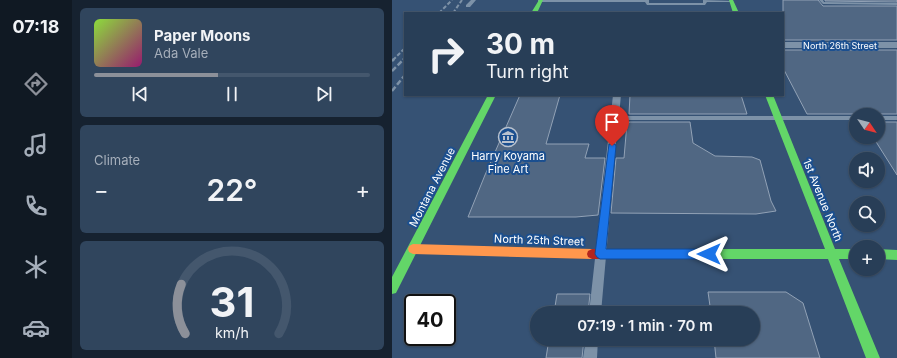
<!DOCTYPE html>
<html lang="en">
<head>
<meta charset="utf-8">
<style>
	:root { --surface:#283e57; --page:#30455d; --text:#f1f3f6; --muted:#a5aeba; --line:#44576d; --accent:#8c9099 }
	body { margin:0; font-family:Inter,sans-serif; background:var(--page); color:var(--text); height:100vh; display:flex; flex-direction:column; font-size:15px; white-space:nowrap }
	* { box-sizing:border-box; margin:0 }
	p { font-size:13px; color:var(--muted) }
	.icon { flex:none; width:22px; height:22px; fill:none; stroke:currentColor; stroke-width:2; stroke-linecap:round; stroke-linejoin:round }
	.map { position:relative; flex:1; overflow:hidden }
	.side { display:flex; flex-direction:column; gap:8px; padding:8px; background:#162230; width:320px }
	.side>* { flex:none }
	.banner { position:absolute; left:12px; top:12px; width:380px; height:84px; border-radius:0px; box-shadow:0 1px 3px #0004,0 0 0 1px var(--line); background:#283e57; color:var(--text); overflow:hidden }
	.needle { width:26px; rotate:125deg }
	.fabs { position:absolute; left:457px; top:108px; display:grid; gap:8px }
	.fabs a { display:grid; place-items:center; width:36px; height:36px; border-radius:50%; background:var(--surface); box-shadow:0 1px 3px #0004,0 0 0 1px var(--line); font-size:20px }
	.speed { position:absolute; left:12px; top:294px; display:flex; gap:8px; font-size:20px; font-weight:700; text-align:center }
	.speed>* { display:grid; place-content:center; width:52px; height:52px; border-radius:50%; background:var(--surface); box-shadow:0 1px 3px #0004,0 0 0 1px var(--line); line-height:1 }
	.speed .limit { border:2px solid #111; border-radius:6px; background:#fff; color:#111 }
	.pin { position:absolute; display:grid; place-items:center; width:34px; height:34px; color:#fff; margin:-41px -17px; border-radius:50% 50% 50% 0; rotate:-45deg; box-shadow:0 0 4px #0007 }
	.pin .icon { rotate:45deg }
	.me { position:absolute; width:44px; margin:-22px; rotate:270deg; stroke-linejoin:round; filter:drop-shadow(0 0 3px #0008) }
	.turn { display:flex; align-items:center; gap:14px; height:84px; padding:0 16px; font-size:18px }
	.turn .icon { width:52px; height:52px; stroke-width:2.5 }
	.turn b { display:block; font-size:28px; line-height:34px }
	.big { font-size:30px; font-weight:600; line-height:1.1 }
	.side .widget { flex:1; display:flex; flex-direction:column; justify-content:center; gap:6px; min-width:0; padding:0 14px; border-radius:6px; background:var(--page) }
	.side .dial { align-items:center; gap:0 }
	.dial svg { height:104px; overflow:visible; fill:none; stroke:var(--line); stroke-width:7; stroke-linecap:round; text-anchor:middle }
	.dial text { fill:var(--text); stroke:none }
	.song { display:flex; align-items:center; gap:12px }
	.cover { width:48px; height:48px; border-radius:6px; background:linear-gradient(135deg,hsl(90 70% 55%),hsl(320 70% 35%)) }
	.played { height:4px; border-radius:2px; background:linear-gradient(90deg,var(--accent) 45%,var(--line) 45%) }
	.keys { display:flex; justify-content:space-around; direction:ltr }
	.heat { display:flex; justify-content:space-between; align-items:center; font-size:22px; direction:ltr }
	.trip { position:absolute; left:138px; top:306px; width:230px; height:40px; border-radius:20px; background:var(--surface); box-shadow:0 1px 3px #0004,0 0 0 1px var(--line); font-weight:600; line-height:40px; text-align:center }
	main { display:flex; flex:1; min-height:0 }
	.menu { display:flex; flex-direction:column; width:72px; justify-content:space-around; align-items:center; background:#101923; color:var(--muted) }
	.menu .icon { width:28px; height:28px }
	.menu .selected { color:var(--accent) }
	.menu b { font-size:18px; color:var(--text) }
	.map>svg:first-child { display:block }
	.building { fill:#506783; stroke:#92a2b6 }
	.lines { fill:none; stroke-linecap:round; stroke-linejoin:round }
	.lane { fill:#7d92a8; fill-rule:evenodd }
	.street { fill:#7d92a8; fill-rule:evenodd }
	.fast { fill:#63d668; fill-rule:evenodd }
	.slow { fill:#ff974d; fill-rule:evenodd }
	.jam { fill:#b3261e; fill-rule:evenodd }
	.rail-far1 { stroke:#7e92a7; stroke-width:2; stroke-dasharray:4 2; stroke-linecap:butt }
	.rail { stroke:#7e92a7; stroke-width:2.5; stroke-dasharray:5.5 2.5; stroke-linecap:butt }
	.route { fill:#1a73e8; stroke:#114b97 }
	.labels { text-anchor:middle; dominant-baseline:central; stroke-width:4; stroke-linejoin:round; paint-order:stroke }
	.far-street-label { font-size:9px; fill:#fff; stroke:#1b4f8f }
	.poi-label { font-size:11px; fill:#fff; stroke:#1b4f8f }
	.street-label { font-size:11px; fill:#fff; stroke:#1b4f8f }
</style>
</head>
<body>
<main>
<nav class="menu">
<b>07:18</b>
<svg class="icon selected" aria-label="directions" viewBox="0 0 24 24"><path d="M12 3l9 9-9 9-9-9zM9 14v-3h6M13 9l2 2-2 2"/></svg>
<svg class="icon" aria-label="music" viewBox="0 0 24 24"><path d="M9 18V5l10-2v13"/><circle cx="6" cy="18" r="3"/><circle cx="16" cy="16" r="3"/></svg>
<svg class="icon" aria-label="phone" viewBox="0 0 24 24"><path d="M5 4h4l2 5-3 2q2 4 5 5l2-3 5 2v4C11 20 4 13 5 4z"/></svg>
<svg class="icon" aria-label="climate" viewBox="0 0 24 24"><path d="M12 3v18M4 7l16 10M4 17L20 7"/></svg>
<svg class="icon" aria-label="car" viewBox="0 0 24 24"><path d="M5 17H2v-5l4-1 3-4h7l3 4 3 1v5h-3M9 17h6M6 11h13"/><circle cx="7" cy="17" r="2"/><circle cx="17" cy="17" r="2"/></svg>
</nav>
<section class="side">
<div class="widget">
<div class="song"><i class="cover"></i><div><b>Paper Moons</b><p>Ada Vale</p></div></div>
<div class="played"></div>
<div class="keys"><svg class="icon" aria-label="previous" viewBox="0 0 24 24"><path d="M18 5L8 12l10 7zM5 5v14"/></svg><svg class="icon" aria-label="pause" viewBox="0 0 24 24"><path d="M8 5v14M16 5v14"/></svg><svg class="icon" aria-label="next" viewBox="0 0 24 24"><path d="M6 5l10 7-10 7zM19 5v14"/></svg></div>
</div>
<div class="widget"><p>Climate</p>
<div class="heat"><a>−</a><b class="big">22°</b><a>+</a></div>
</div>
<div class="widget dial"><svg viewBox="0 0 100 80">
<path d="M14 69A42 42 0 1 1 86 69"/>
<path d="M14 69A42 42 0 0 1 11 31" stroke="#8c9099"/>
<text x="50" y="56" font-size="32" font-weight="700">31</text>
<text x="50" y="72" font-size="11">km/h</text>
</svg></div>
</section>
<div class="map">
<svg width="505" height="358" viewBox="0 0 505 358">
	<rect width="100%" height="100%" fill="#365274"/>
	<path class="building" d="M 391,0 L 426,0 L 431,6 L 505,6 L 505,40 L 391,40 Z
		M 433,0 L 505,0 L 505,2 L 433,1 Z
		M 391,50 L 505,50 L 505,114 L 415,114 L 391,68 Z
		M 128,95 L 168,95 L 154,144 L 197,144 L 193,158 L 213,158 L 206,215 L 184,217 L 76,217 L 93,175 Z
		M 238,95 L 349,95 L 355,114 L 237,114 Z
		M 237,122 L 298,122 L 301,143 L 323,156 L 360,157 L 368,160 L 379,201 L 384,211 L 364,214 L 219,213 L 224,158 L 232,158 L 235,123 L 237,123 Z
		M 486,122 L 505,122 L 505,175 L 481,137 L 486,137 Z
		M 316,292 L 394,292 L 411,303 L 428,358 L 324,358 L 322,339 L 361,339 L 361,313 L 319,313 Z
		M 165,294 L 198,294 L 196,313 L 162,313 Z
		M 157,339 L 192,339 L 190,358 L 154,358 Z"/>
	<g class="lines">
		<path class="lane" d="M 79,0 L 84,0 L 78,7 L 74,7 L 74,5 Z
			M 146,0 L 257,0 L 257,3 L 311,3 L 311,0 L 342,1 L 340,2 L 315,2 L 313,5 L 255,5 L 253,2 L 146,2 Z
			M 427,0 L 431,0 L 432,2 L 505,3 L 505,5 L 431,4 Z
			M 221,95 L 229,95 L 227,116 L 464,116 L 464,120 L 226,120 L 209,313 L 197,313 Z
			M 486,116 L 505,116 L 505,120 L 486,120 Z
			M 194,339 L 206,339 L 205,358 L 191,358 Z"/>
		<path class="street" d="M 391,42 L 505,42 L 505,48 L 391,48 Z"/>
		<path class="fast" d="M 147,0 L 151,0 L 145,13 L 139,13 Z
			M 337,0 L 341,0 L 347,13 L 341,13 Z
			M 96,95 L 104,95 L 4,293 L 0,294 L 0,277 Z
			M 373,95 L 381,95 L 443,249 L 464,249 L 464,259 L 447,259 L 488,358 L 474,358 L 436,259 L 301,259 L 297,257 L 296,254 L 297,251 L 301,249 L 433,249 Z
			M 486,249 L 505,250 L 505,260 L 486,259 Z"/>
		<path class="slow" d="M 21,244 L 200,249 L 204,251 L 205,254 L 204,257 L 200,259 L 21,254 L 17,252 L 16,249 L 17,246 Z"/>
		<path class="jam" d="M 200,249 L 301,249 L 305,251 L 306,254 L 305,257 L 301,259 L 200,259 L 196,257 L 195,254 L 196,251 Z"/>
		<path class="rail-far1" d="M 47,13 L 60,0
			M 61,13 L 70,0
			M 1,60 L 13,48
			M 11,60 L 13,57"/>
		<path class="rail" d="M 0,61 L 2,59
			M 0,71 L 12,59
			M 0,91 L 13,75"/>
	</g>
	<path class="route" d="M 217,144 L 223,144 L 224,146 L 214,249 L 317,249 L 321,251 L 323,254 L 321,257 L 317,259 L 208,259 L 205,257 L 203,254 Z"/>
	<defs>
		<g id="museum-ring" transform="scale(1)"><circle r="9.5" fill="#1b4f8f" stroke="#b9c2ce" stroke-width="1.5"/><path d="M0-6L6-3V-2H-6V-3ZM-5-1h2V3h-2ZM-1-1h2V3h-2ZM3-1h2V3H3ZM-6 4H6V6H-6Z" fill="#b9c2ce"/></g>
	</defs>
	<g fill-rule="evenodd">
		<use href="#museum-ring" x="116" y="137"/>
	</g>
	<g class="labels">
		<g class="far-street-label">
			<text x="448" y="45">North 26th Street</text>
		</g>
		<g class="poi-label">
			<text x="116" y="156">Harry Koyama<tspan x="116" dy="13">Fine Art</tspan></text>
		</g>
		<g class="street-label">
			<text transform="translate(40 187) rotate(-63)">Montana Avenue</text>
			<text transform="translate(431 200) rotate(68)">1st Avenue North</text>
			<text transform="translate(147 240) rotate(2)">North 25th Street</text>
		</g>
	</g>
</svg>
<div class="fabs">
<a><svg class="needle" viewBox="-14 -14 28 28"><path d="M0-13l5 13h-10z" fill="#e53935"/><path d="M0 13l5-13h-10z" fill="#a5aeba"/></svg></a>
<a><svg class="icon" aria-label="sound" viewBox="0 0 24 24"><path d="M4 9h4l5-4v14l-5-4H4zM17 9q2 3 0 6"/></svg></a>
<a><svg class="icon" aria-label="search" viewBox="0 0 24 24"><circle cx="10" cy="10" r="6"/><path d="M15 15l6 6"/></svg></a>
<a>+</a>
</div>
<div class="speed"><div class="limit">40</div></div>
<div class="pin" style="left:220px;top:146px;background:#d93025"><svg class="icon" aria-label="arrive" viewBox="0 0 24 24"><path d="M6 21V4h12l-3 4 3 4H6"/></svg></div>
<svg class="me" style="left:317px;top:254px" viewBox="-20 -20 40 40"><path d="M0-17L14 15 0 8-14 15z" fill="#1a73e8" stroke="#fff" stroke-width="4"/></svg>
<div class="trip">07:19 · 1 min · 70 m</div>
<div class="banner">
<div class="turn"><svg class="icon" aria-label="right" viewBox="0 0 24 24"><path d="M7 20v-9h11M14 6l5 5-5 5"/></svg><div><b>30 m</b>Turn right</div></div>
</div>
</div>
</main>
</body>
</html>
